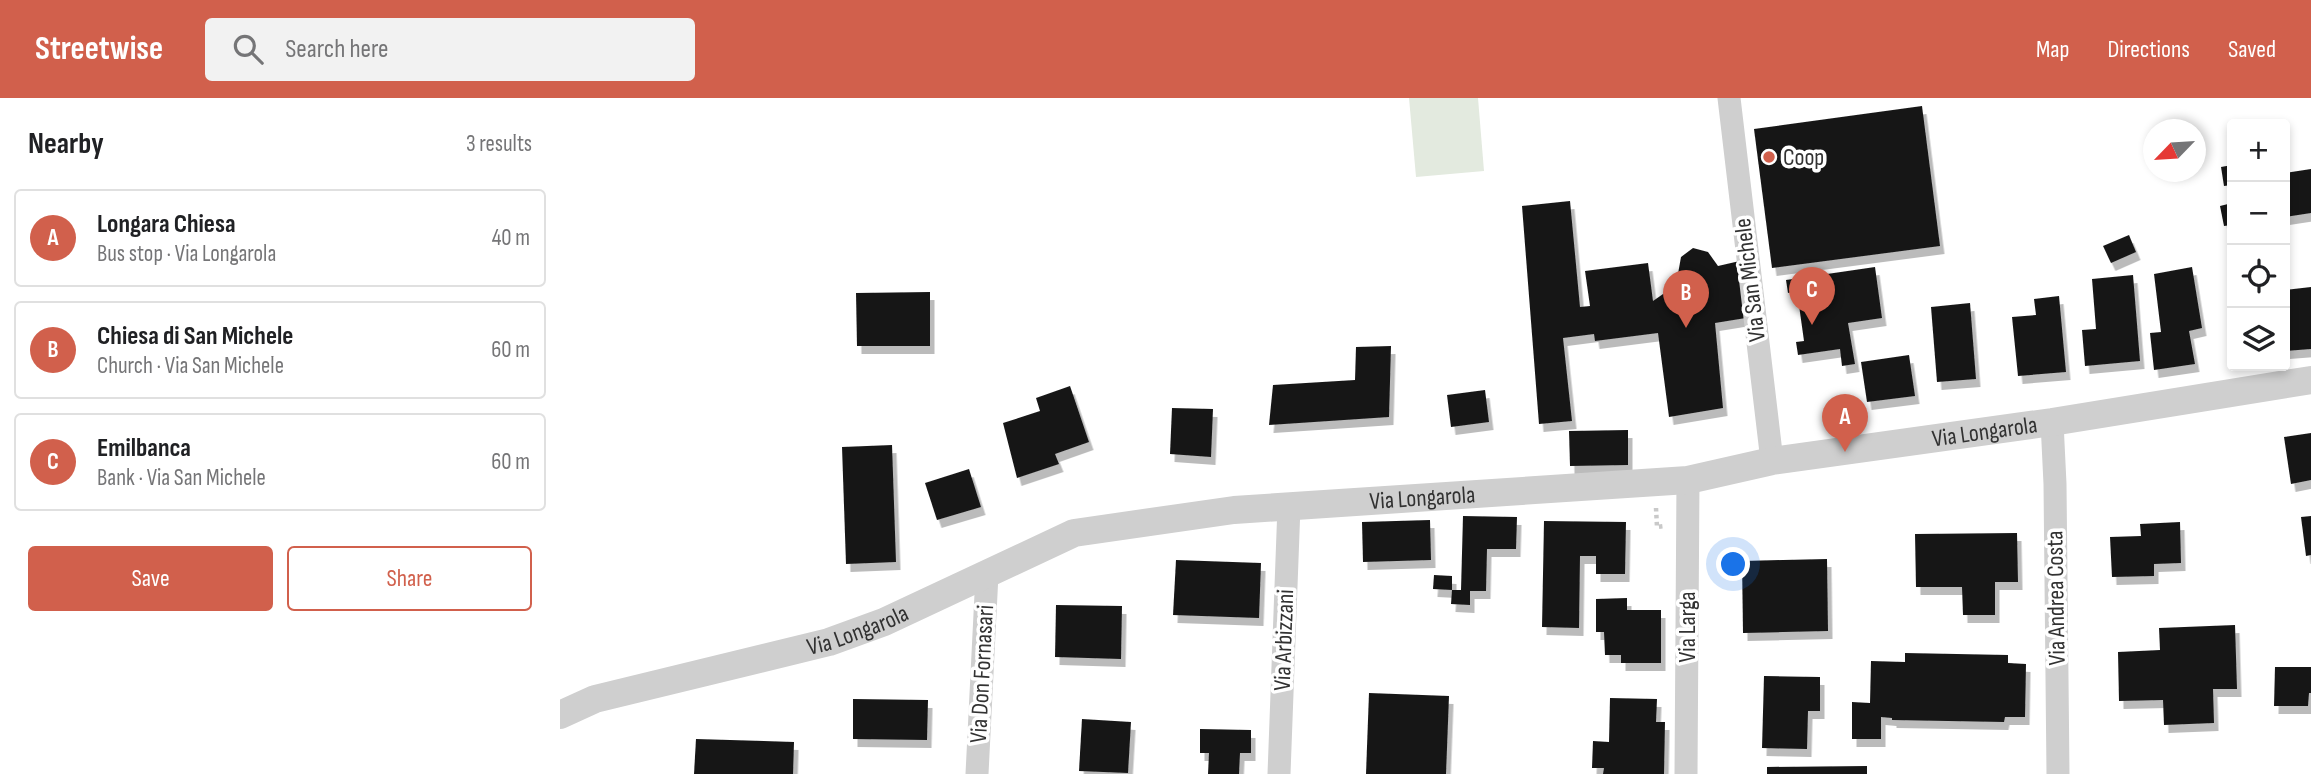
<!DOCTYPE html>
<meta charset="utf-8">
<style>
body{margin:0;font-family:"Sofia Sans Condensed",sans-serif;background:#f2f2f2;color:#202124}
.controls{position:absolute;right:21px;top:21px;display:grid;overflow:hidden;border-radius:7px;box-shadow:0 4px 10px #0003}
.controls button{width:63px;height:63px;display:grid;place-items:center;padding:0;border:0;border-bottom:2px solid #e0e0e0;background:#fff;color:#202124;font:35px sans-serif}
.compass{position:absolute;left:1583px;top:21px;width:63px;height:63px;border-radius:50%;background:#fff;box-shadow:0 4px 10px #0003;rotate:245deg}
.you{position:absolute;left:1174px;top:467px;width:24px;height:24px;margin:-18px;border:5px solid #fff;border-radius:50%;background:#1a73e8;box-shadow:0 0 0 10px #1a73e833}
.badge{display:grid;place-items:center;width:46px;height:46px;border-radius:50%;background:#d1604c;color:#fff;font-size:23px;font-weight:700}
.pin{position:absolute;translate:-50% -58px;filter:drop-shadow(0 2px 4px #0008)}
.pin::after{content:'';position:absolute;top:37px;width:24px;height:21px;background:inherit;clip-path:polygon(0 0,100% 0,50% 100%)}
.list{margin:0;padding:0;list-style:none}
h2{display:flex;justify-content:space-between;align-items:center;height:91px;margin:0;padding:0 28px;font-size:30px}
h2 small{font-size:23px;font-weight:400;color:#757577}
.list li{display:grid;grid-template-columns:46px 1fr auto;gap:21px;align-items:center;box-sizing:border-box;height:98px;margin:0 14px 14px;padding:0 14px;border:2px solid #e0e0e0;border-radius:7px}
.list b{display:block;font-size:26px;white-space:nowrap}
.list p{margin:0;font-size:23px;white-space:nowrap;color:#757577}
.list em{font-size:23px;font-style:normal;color:#757577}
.actions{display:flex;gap:14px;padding:21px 28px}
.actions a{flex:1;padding:16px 0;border:2px solid #d1604c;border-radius:7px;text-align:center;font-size:24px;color:#d1604c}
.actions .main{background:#d1604c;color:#fff}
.icon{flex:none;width:38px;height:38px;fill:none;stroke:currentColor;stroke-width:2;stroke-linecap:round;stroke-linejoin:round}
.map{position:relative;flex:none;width:1751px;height:676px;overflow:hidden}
header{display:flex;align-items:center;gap:42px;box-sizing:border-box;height:98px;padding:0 35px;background:#d1604c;color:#fff}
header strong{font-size:33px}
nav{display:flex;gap:38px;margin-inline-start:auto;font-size:24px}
.search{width:490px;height:63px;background:#f2f2f2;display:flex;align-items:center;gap:18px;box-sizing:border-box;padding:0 24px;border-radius:7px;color:#757577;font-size:26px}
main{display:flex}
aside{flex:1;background:#fff}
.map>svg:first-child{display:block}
.green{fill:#e3eadf}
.building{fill:#191919;filter:url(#shadow)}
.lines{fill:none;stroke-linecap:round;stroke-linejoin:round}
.path{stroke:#c9c9c9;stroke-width:4.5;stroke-dasharray:3.5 3.5;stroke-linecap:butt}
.minor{stroke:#cfcfcf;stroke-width:23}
.tertiary{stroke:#cfcfcf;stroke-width:28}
.poi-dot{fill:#d1604c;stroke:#fff;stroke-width:2.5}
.labels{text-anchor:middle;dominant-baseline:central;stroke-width:7;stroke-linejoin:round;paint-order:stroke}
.poi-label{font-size:24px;fill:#323232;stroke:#fff;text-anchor:start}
.street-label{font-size:24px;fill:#323232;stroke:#fff}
</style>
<header>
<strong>Streetwise</strong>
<div class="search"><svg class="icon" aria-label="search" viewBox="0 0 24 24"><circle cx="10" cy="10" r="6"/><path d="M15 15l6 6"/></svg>Search here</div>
<nav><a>Map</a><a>Directions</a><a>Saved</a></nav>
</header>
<main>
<aside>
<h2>Nearby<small>3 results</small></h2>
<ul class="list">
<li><span class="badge">A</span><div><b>Longara Chiesa</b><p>Bus stop · Via Longarola</p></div><em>40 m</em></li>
<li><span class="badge">B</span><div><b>Chiesa di San Michele</b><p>Church · Via San Michele</p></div><em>60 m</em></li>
<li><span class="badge">C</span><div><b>Emilbanca</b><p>Bank · Via San Michele</p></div><em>60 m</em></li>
</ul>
<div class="actions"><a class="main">Save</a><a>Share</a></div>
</aside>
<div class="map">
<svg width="1751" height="676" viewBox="0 0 1751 676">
<defs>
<filter id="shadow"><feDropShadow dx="4.5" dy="8" stdDeviation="0" flood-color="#0004"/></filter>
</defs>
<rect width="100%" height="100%" fill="#fff"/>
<path class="green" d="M 849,0 L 918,0 L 924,73 L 856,79 Z"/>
<g class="building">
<path d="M 1362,8 L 1380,148 L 1212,170 L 1194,31 Z"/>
<path d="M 1672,67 L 1672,87 L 1664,88 L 1661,69 Z"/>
<path d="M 1751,71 L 1751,115 L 1725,119 L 1725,75 Z"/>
<path d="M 1010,103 L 1020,209 L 1030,208 L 1025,173 L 1088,165 L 1093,203 L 1116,187 L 1121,159 L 1133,150 L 1148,154 L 1158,168 L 1184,162 L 1192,219 L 1155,225 L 1163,310 L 1109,319 L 1098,235 L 1035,243 L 1034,236 L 1003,240 L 1012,323 L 979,326 L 962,108 Z"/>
<path d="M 1672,105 L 1672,127 L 1664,128 L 1660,108 Z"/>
<path d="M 1569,137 L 1576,154 L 1551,165 L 1543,148 Z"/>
<path d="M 1315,169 L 1322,220 L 1288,225 L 1295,266 L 1282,268 L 1280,251 L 1238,257 L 1236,244 L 1244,243 L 1237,193 L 1228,195 L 1226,182 Z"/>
<path d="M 1632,169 L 1642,230 L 1629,233 L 1635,266 L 1594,272 L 1590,235 L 1601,234 L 1594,176 Z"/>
<path d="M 1573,177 L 1580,263 L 1525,268 L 1522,232 L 1536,231 L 1532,181 Z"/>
<path d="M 1751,189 L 1751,251 L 1725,253 L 1725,192 Z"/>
<path d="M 370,194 L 370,248 L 297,248 L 296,195 Z"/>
<path d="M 1499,198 L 1506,274 L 1458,278 L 1452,219 L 1476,217 L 1474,201 Z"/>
<path d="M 1410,205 L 1416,281 L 1377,284 L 1371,209 Z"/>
<path d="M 831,248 L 829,319 L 709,327 L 713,287 L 795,282 L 796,249 Z"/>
<path d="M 1349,257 L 1355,298 L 1307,304 L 1301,264 Z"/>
<path d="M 510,288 L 529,344 L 495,356 L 499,366 L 457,380 L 443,325 L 480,313 L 476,300 Z"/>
<path d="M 925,292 L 929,324 L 891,329 L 887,297 Z"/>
<path d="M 612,310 L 653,311 L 651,359 L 610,356 Z"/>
<path d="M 1068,332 L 1068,367 L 1010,368 L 1009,333 Z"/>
<path d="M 1751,335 L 1751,382 L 1731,386 L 1724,339 Z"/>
<path d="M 332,347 L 336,464 L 286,466 L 282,349 Z"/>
<path d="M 409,371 L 421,409 L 377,422 L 365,385 Z"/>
<path d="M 903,418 L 957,419 L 956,451 L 927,451 L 926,493 L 910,493 L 910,507 L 891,506 L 892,492 L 901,492 Z"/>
<path d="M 1751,418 L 1751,457 L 1746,458 L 1741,419 Z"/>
<path d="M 870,422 L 871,462 L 803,464 L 802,424 Z"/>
<path d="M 984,423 L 1066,424 L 1065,476 L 1036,476 L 1036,458 L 1020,458 L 1019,530 L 982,529 Z"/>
<path d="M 1620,424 L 1621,465 L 1594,466 L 1594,478 L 1552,479 L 1550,439 L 1581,438 L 1580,426 Z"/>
<path d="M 1457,435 L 1458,484 L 1435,484 L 1435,517 L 1403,517 L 1402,489 L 1356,489 L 1355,436 Z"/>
<path d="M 1267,461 L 1268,533 L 1183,535 L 1182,463 Z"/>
<path d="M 616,462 L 701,465 L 699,520 L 613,517 Z"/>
<path d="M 874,477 L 892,478 L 892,492 L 873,491 Z"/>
<path d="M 1067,500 L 1067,512 L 1101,512 L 1101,565 L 1061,565 L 1061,557 L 1045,557 L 1044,534 L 1036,534 L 1036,501 Z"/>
<path d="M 496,507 L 562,508 L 561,561 L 495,559 Z"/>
<path d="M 1675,527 L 1677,591 L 1653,591 L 1654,625 L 1604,627 L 1603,602 L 1559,603 L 1558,554 L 1600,552 L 1599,530 Z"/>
<path d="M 1345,555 L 1448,557 L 1448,565 L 1466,566 L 1465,619 L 1445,619 L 1444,624 L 1332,622 L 1332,620 L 1321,619 L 1321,641 L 1292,641 L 1292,604 L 1310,605 L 1311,563 L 1345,564 Z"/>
<path d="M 1715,569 L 1751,569 L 1751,595 L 1749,595 L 1748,608 L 1714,608 Z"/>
<path d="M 1204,578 L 1260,579 L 1260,613 L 1248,613 L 1247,651 L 1202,650 Z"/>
<path d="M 809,595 L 889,598 L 886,676 L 806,676 Z"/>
<path d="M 1050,600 L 1097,601 L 1096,624 L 1105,624 L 1104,676 L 1043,676 L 1044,670 L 1032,670 L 1033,643 L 1049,644 Z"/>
<path d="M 293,601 L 368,602 L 367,642 L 293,641 Z"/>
<path d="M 522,621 L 571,624 L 568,675 L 519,673 Z"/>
<path d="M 640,631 L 691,632 L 691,655 L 680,655 L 679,676 L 648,676 L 649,655 L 640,655 Z"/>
<path d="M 136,641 L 234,644 L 233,676 L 134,676 Z"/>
<path d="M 1307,668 L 1307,676 L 1207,676 L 1207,669 Z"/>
</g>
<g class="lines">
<path class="path" d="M 1096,410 L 1097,429 L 1105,428"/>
<g class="minor">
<path d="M 1169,0 L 1212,363"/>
<path d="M 1492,324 L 1495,386 L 1498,676"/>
<path d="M 417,676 L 427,476"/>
<path d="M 719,676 L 729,408"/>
<path d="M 1126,676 L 1128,382"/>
</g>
<path class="tertiary" id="s1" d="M 0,617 L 35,601 L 269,544 L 324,524 L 514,435 L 674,412 L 1128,382 L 1212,363 L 1492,324 L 1751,282"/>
</g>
<circle class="poi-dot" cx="1209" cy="59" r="7"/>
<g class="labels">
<g class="poi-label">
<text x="1223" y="59">Coop</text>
</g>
<g class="street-label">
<text transform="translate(1190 182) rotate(-97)">Via San Michele</text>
<text stroke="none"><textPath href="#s1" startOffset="1465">Via Longarola</textPath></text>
<text stroke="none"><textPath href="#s1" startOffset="898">Via Longarola</textPath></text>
<text transform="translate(1496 500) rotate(-91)">Via Andrea Costa</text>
<text transform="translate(1127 529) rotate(-90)">Via Larga</text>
<text stroke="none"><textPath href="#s1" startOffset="310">Via Longarola</textPath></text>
<text transform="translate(724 542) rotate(-88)">Via Arbizzani</text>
<text transform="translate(422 576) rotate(-87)">Via Don Fornasari</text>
</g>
</g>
</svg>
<div class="controls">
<button>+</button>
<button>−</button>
<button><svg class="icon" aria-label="locate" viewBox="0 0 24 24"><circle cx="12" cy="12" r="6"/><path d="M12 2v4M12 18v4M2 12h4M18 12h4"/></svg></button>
<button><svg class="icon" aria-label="layers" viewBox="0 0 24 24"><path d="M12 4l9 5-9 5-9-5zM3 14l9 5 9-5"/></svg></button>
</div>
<svg class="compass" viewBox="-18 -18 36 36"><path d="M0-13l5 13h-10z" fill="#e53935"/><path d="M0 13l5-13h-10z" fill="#757577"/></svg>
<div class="you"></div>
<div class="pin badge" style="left:1285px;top:354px">A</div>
<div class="pin badge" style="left:1126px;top:230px">B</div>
<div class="pin badge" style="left:1252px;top:227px">C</div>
</div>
</main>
